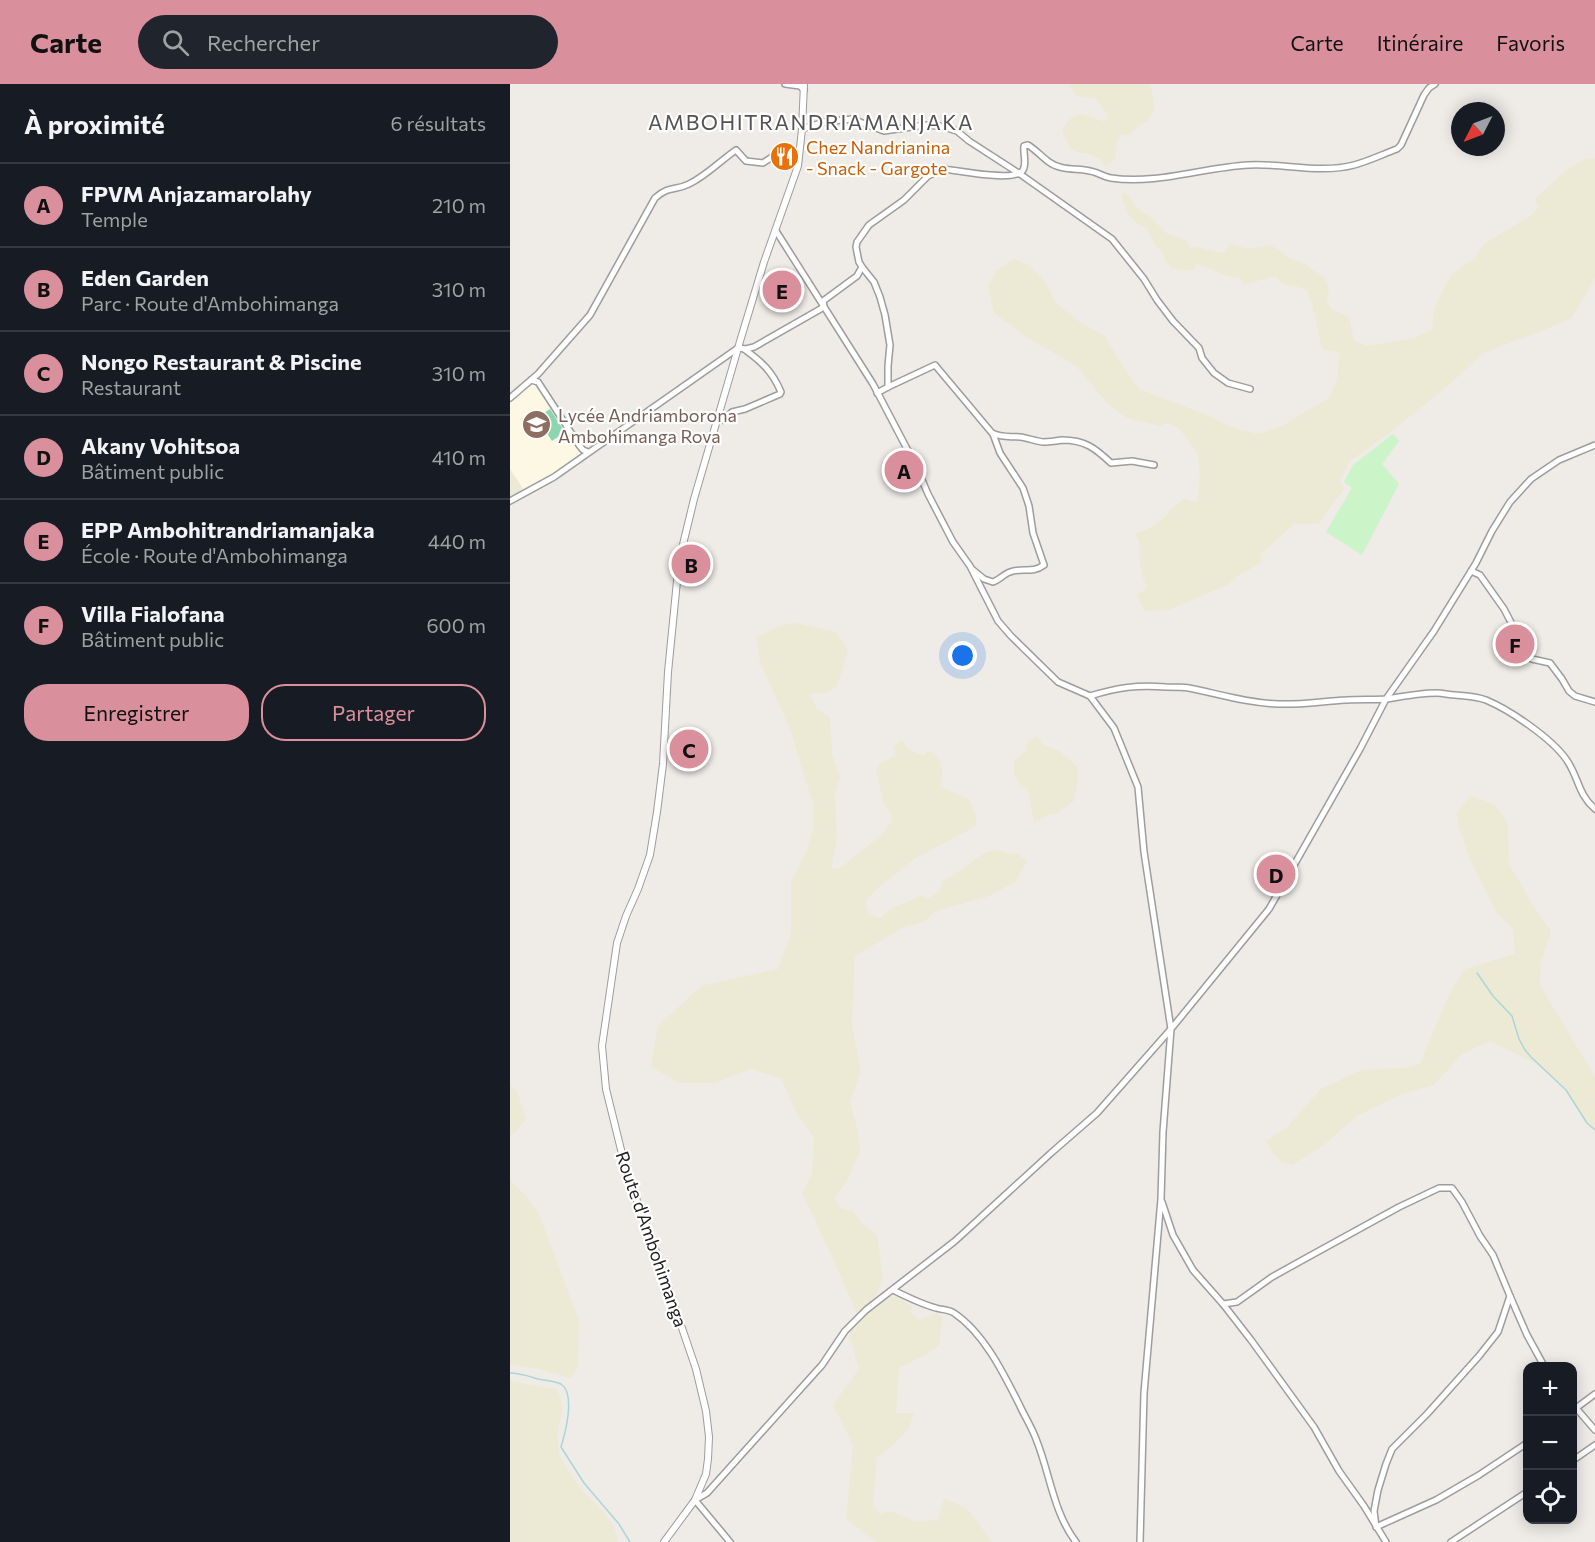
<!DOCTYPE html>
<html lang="fr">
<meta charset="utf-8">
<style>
body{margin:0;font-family:Commissioner,sans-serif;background:#20242c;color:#f1f3f6}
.controls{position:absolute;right:18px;bottom:18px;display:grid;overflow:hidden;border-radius:12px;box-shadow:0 3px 15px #0003}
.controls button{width:54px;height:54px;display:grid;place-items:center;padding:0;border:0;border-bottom:2px solid #363941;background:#171b24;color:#f1f3f6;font:30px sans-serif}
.compass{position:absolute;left:941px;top:18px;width:54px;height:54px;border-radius:50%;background:#171b24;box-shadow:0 3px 15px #0003;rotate:228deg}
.you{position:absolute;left:453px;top:572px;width:21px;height:21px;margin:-15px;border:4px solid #fff;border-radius:50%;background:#1a73e8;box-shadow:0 0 0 9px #1a73e833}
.badge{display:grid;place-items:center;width:39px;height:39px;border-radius:50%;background:#d98f9c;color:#111;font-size:20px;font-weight:700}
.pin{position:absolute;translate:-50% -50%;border:3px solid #fff;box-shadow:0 2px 6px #0006}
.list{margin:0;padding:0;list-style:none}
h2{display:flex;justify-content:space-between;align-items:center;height:78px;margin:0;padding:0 24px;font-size:26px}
h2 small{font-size:20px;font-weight:400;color:#9ea1a6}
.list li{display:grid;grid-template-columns:39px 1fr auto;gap:18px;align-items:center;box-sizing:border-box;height:84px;padding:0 24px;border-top:2px solid #363941}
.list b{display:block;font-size:22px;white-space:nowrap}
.list p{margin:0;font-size:20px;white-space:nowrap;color:#9ea1a6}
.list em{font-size:20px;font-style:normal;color:#9ea1a6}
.actions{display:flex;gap:12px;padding:18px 24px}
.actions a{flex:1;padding:14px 0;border:2px solid #d98f9c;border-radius:24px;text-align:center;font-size:21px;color:#d98f9c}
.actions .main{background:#d98f9c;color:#111}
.icon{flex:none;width:33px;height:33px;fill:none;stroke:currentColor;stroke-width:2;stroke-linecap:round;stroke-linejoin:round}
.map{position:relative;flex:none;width:1085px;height:1458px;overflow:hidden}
header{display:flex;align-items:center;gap:36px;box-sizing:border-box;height:84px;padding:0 30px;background:#d98f9c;color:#111}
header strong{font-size:28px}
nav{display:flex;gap:33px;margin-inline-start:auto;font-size:21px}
.search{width:420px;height:54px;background:#20242c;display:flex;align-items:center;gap:15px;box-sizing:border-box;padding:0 21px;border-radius:33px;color:#9ea1a6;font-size:22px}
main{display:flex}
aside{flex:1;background:#171b24}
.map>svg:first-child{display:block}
.education{fill:#fcf8e3}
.farmland{fill:#ecead4}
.park{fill:#ccf4c9}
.pitch{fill:#8dd6af}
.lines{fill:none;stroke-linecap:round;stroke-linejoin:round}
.stream{stroke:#acd5d8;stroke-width:1.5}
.minor-casing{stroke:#9d9d9d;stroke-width:8}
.tertiary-casing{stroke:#9d9d9d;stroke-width:8}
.minor{stroke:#fff;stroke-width:5}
.tertiary{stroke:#fff;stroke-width:6}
.labels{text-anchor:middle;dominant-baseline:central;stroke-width:4.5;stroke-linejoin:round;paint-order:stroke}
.food-label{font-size:18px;fill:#c56008;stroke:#fff;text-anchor:start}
.education-label{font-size:18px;fill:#785e54;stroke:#fff;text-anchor:start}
.street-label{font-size:18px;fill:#202020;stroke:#fff}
.quarter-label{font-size:21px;letter-spacing:1.5px;fill:#535353;stroke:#fff}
</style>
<header>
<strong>Carte</strong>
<div class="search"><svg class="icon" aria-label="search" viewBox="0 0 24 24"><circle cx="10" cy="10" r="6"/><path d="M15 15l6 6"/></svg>Rechercher</div>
<nav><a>Carte</a><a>Itinéraire</a><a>Favoris</a></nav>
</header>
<main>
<aside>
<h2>À proximité<small>6 résultats</small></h2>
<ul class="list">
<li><span class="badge">A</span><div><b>FPVM Anjazamarolahy</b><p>Temple</p></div><em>210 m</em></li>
<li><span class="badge">B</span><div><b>Eden Garden</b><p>Parc · Route d'Ambohimanga</p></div><em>310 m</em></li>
<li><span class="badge">C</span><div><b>Nongo Restaurant &amp; Piscine</b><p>Restaurant</p></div><em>310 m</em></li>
<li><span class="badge">D</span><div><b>Akany Vohitsoa</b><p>Bâtiment public</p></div><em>410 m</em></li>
<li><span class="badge">E</span><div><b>EPP Ambohitrandriamanjaka</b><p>École · Route d'Ambohimanga</p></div><em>440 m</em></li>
<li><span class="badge">F</span><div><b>Villa Fialofana</b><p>Bâtiment public</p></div><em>600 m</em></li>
</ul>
<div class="actions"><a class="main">Enregistrer</a><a>Partager</a></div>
</aside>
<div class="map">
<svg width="1085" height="1458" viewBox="0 0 1085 1458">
<rect width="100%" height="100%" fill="#efebe7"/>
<path class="education" d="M 23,299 L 25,299 L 35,310 L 74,369 L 36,396 L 0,415 L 0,317 Z"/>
<g class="farmland">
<path d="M 559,0 L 640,0 L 645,24 L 638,37 L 628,42 L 620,51 L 613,51 L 608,55 L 605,75 L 595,82 L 591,75 L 577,69 L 568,69 L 560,63 L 552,46 L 561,34 L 572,30 L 595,38 L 598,32 L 586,15 L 567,12 Z"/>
<path d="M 1085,74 L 1085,194 L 1062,234 L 1034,246 L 973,269 L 940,300 L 878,350 L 840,377 L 830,397 L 834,405 L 808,440 L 784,440 L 751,470 L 751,479 L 729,491 L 717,501 L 659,526 L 635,527 L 627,512 L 637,503 L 633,494 L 629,473 L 629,458 L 626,449 L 639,445 L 652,436 L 662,424 L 674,415 L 687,418 L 690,390 L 688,370 L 669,344 L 657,339 L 650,342 L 617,334 L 598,320 L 566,282 L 518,254 L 484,229 L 478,203 L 486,187 L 504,175 L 518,181 L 534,196 L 547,220 L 571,239 L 595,252 L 610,278 L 629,305 L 697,331 L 723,344 L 748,350 L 770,343 L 819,314 L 827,296 L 829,268 L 812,265 L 802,219 L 797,206 L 785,202 L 773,200 L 766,192 L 733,201 L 730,194 L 715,191 L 699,184 L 686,180 L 685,185 L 676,187 L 661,184 L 654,174 L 652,167 L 645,161 L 637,144 L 631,142 L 618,131 L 611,111 L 615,109 L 622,116 L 628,125 L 639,132 L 656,149 L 677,157 L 679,164 L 686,163 L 713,169 L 720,160 L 739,165 L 761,161 L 781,175 L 793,179 L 815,194 L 819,206 L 817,216 L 821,225 L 839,233 L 844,256 L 857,262 L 905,254 L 922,245 L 924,225 L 941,191 L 965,174 L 973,161 L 1023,130 L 1028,123 L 1025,115 L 1055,87 L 1076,75 Z"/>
<path d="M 0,385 L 14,406 L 0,415 Z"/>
<path d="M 286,539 L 326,548 L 338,566 L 327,602 L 317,608 L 300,610 L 307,625 L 320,633 L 322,670 L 330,693 L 325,710 L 327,756 L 321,785 L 330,784 L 369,753 L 381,739 L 380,727 L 374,720 L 366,687 L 370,679 L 386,672 L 383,663 L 392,656 L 398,665 L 414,672 L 418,667 L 422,669 L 430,677 L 433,690 L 430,702 L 460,716 L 466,732 L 466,741 L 455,748 L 406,774 L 369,803 L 355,817 L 359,831 L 370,834 L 382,824 L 411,812 L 419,814 L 430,806 L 433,796 L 442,792 L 474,769 L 487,766 L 499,770 L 510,769 L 511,774 L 514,774 L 517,778 L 505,798 L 479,812 L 426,827 L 413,838 L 394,843 L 345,872 L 342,941 L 351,988 L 340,1018 L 348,1047 L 350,1068 L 336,1099 L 325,1113 L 330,1124 L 343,1127 L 352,1139 L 367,1151 L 373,1193 L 365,1215 L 354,1226 L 347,1229 L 304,1133 L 292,1110 L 302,1090 L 304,1053 L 286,1028 L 271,994 L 241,985 L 205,999 L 169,999 L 141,983 L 148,942 L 191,902 L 268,885 L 281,850 L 281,797 L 296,769 L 303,746 L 303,720 L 280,645 L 250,578 L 246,554 L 269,542 Z"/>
<path d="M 527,652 L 533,661 L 549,667 L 567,682 L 568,698 L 563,718 L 545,730 L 541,730 L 524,738 L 518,706 L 511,702 L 504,691 L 504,677 L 516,667 L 518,658 Z"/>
<path d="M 961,712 L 984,720 L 998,738 L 999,780 L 1023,821 L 1041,847 L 1031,879 L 1030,901 L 1085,993 L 1085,1047 L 1076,1039 L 1055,1003 L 1023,978 L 980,957 L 952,970 L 924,1001 L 894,1009 L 847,1032 L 815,1060 L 782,1081 L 770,1077 L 762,1068 L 756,1057 L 777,1043 L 811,1005 L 851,986 L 894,984 L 910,980 L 933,924 L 946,898 L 955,885 L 1005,870 L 1003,845 L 987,829 L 960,775 L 949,743 L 947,728 Z"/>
<path d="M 0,1002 L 7,1007 L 16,1035 L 4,1050 L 0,1051 Z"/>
<path d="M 0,1096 L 15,1111 L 29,1130 L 69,1237 L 68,1283 L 61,1294 L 29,1285 L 0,1281 Z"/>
<path d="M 382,1213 L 390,1213 L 402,1223 L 400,1228 L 409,1236 L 427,1229 L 432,1233 L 431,1245 L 429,1261 L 415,1271 L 389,1284 L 386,1329 L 404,1329 L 399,1344 L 382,1362 L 367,1373 L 363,1423 L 371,1430 L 381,1427 L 406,1438 L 428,1436 L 434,1415 L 448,1420 L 459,1427 L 482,1458 L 367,1458 L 336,1435 L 343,1361 L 323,1321 L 349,1285 L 339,1250 L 343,1243 L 357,1230 Z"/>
<path d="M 0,1297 L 46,1305 L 51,1314 L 52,1327 L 47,1353 L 50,1373 L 69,1403 L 96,1431 L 104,1443 L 108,1458 L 0,1458 Z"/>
</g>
<path class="park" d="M 883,350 L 889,357 L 872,380 L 889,400 L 852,471 L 816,448 L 842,404 L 834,398 L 843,381 Z"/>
<path class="pitch" d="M 40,325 L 55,348 L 42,357 L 27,334 Z"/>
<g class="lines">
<g class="stream">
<path d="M 967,889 L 983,912 L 1002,932 L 1009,955 L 1015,966 L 1021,973 L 1056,1006 L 1077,1039 L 1085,1046"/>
<path d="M 0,1289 C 10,1289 18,1292 28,1295 C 34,1296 45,1297 51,1300 C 66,1310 55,1350 51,1363 L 74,1399 L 109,1440 L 120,1458"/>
</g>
<defs>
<g id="minor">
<path d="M 275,0 L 290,2 L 294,6"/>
<path d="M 292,45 L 314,38 L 342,35 L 374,47 L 415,41 L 430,42 L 447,47 L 459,57 L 510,90 L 602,155 L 634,195 L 647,216 L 663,237 L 689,264 L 692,274 L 704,289 L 718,299 L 740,305"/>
<path d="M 266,147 L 363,300 L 406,382 L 418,410 L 443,458 L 460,482 L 488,537 L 501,552 L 548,598 L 580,612 L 604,644 L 628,703 L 634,768 L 661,945 L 653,1048 L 651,1115 L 634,1309 L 630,1458"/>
<path d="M 21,296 L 28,298 L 69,361 L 73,366 L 78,368"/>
<path d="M 378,303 L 425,281 L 482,349 C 492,354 499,352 510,353 C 518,354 525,357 533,358 C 539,358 546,357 552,356 C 575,356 585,364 601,379 L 622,377 L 644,381"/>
<path d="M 367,309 L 378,303 L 378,282 L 380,261 L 375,231 L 370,213 L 364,198 L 352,183 L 349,178 L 346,163 L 347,158 L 359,141 L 394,116 L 418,92 L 433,85 C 447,86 506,99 513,86 C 517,79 513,70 514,62 L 518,61 C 526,66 532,73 539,78 C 551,87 567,84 580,87 C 587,88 594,93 601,94 C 647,101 694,83 739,81 C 773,79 810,90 844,81 C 859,77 873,70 887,65 L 891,61 L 914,11 L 919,4 L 925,0"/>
<path d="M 0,314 L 28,290 L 80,231 L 145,114 C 160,101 165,107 179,100 C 196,92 210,77 226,66 L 236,77 L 253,79 L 274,65 L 289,68"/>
<path d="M 213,336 L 222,328 L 235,325 L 270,310 L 271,308 C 262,287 252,278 234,265"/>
<path d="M 0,417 L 44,393 L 228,264 L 236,265 L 244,263 L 314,223 L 313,217 L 347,192 L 352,183"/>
<path d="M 463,486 L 474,495 L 483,498 C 489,496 494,490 500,488 C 512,483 522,490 534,481 L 523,449 L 519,422 L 513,404 L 490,369 L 483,350"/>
<path d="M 961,487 L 970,491 L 994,525 L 1007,550 L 1010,562 L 1015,571 L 1022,575 L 1040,579 L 1052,595 L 1059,607 L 1065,612 L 1085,618"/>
<path d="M 580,612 C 609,603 626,601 656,603 C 664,603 672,603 679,604 C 709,610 738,619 768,620 C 791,621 814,617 836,616 C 850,615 864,616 877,615 C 894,612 910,609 927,609 C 933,609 939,611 945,611 C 956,612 965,612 976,616 C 1000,626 1041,654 1056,675 C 1069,693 1067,709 1085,725"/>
<path d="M 652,1118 L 663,1151 L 683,1186 L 713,1220 L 741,1256 L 804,1343 L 829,1387 L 854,1422 L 876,1458"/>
<path d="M 383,1206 C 397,1213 411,1220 426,1224 C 432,1226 438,1225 444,1229 C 474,1249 494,1290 510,1322 C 515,1333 522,1344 526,1355 C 540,1389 543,1428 566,1458"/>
<path d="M 1000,1212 L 1017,1251 L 1034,1282"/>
<path d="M 713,1220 L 727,1218 L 762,1193 L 798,1173 L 889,1123 L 929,1104 L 942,1104 L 952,1118 L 970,1152 L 983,1171 L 1000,1212 L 988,1248 L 969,1272 L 917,1330 L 882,1365 L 876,1380 L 868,1406 L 864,1427 L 866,1443 L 926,1416 L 969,1391 L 1017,1359"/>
<path d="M 1066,1324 L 1085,1346"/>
<path d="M 1062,1327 L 1085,1310"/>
<path d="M 1062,1377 L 1085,1361"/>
<path d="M 220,1458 L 185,1416 L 197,1409 L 312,1281 L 335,1247 L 356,1226 L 445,1157 L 541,1069 L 587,1029 L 661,945 L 759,825 L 850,665 L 876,615 L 924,547 L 966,479 L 982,447 L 1000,418 L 1021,395 L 1049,376 L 1085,361"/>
<path d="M 941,1458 L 1017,1408"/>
</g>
<path id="tertiary" d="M 154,1458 L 185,1416 L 196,1390 L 198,1375 L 199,1353 L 196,1327 L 186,1285 L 145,1165 L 117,1090 L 96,1005 L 92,962 L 107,859 L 116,832 L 128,805 L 140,771 L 147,728 L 153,680 L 158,588 L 169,477 L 184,415 L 231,254 L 254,178 L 288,82 L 292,45 L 294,0"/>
</defs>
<use href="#minor" class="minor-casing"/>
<use href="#tertiary" class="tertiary-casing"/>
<use href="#minor" class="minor"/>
<use href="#tertiary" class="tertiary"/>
</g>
<defs>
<symbol id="restaurant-disc" viewBox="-11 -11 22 22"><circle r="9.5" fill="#e8710a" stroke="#fff"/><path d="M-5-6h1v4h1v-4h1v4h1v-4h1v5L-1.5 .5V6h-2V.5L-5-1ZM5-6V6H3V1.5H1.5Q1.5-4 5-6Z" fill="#fff"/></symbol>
<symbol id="school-disc" viewBox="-11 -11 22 22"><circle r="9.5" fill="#8d6e63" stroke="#fff"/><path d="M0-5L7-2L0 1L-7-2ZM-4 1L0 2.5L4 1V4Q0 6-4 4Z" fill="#fff"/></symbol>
</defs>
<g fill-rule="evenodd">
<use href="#restaurant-disc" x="258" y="56" width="33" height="33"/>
<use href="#school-disc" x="10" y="324" width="33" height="33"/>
</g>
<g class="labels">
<g class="food-label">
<text x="296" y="63">Chez Nandrianina<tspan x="296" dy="21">- Snack - Gargote</tspan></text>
</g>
<g class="education-label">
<text x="48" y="331">Lycée Andriamborona<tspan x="48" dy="21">Ambohimanga Rova</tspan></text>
</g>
<g class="street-label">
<text transform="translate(142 1155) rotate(71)">Route d'Ambohimanga</text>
</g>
<g class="quarter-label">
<text x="301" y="37">AMBOHITRANDRIAMANJAKA</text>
</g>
</g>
</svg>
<div class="controls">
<button>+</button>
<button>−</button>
<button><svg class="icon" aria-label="locate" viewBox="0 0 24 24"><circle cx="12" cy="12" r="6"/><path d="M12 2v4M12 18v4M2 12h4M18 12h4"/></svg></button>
</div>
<svg class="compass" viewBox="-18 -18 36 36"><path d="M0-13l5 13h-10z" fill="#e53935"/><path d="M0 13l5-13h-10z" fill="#9ea1a6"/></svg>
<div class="you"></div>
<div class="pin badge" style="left:394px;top:386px">A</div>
<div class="pin badge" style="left:181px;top:480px">B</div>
<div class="pin badge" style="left:179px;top:665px">C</div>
<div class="pin badge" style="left:766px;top:790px">D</div>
<div class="pin badge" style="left:272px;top:206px">E</div>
<div class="pin badge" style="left:1005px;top:560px">F</div>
</div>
</main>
